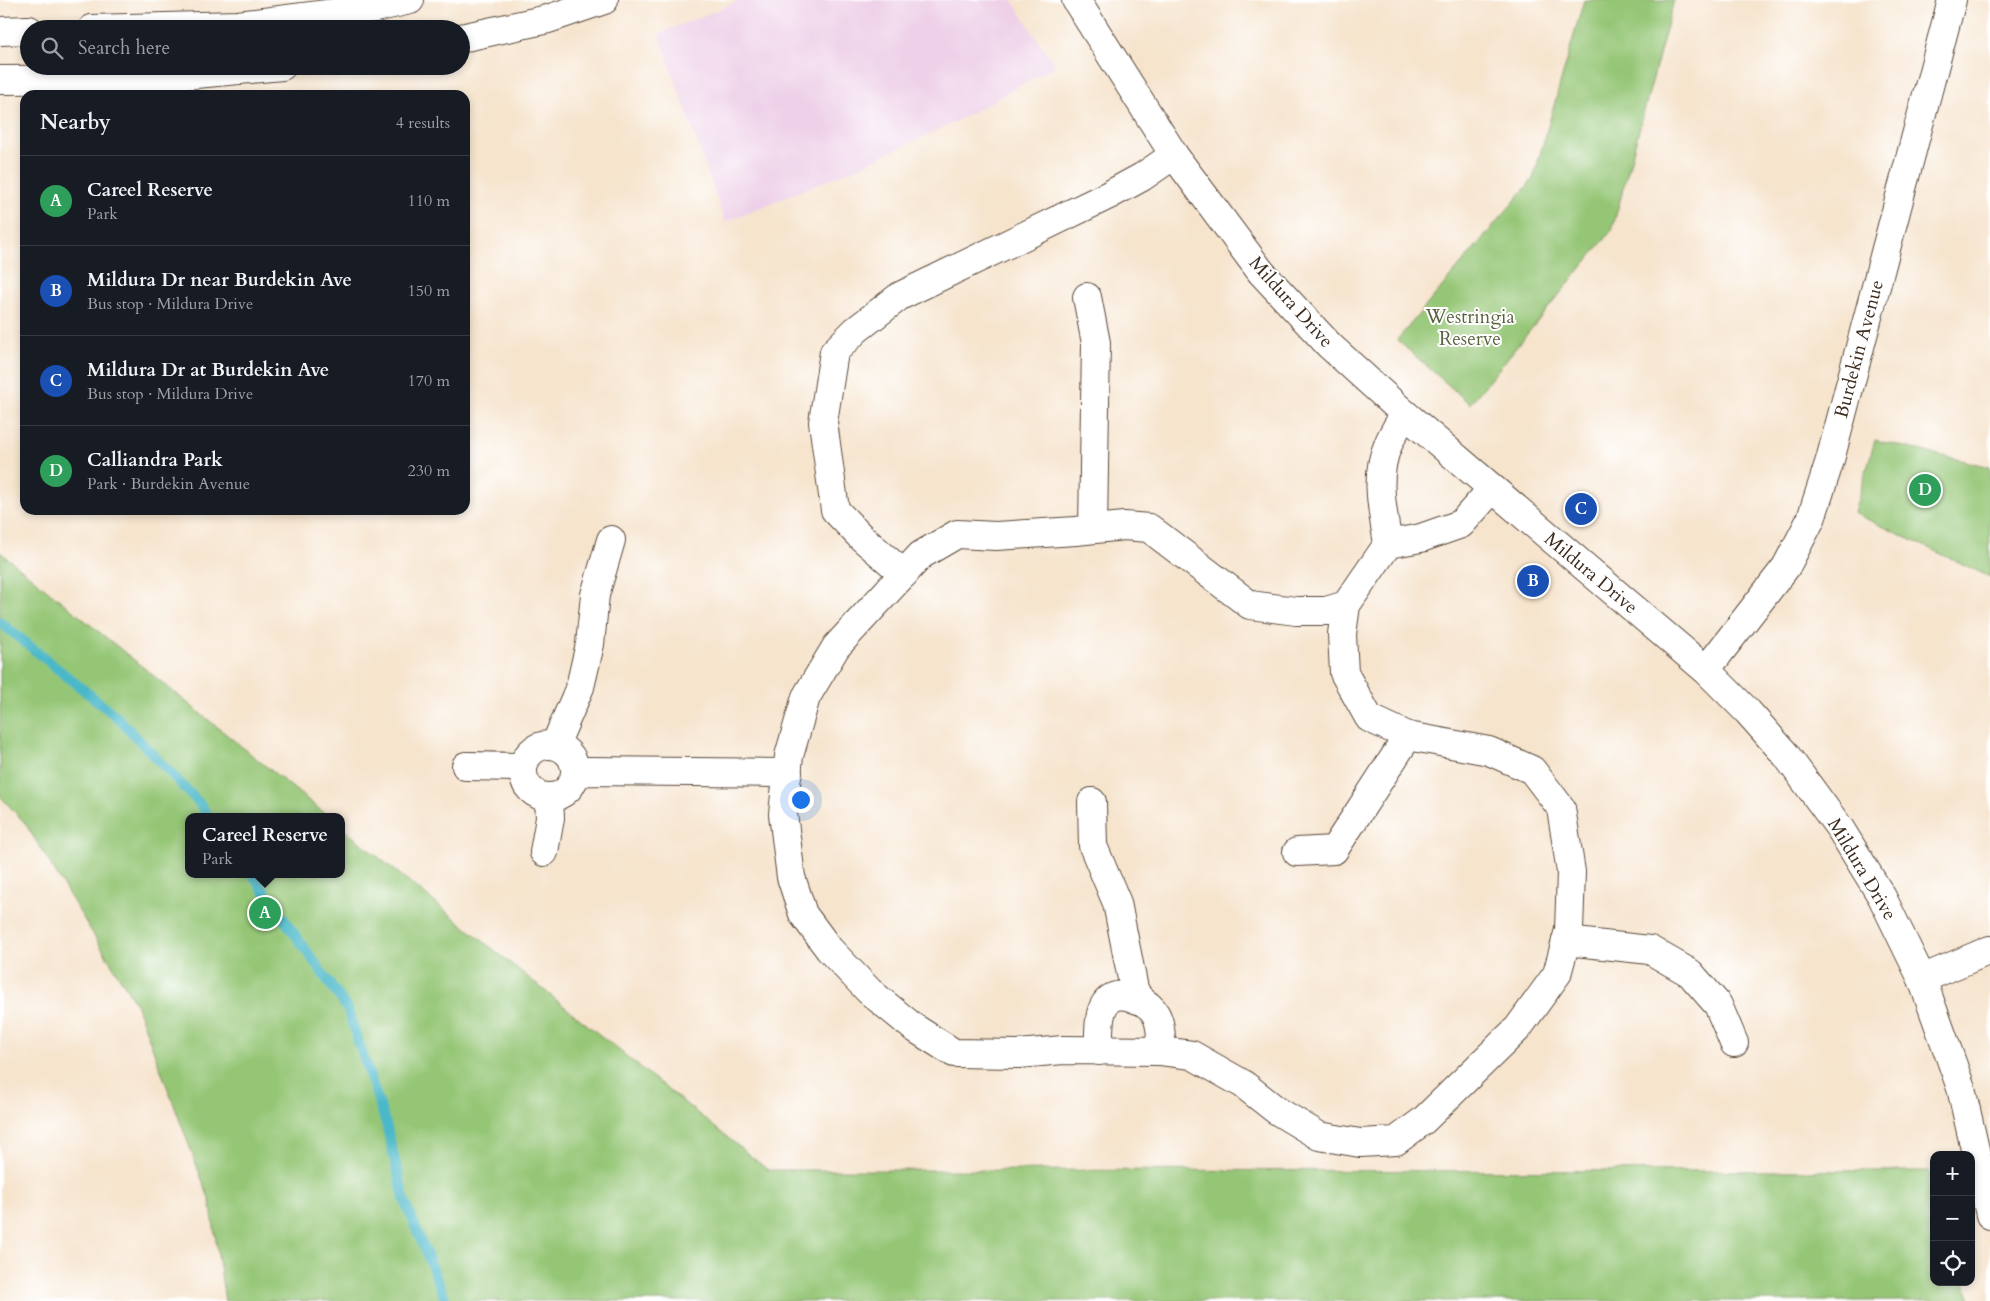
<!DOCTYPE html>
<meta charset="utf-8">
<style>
body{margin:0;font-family:Cardo,serif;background:#20242c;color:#f1f3f6}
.controls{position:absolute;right:15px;bottom:15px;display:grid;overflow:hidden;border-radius:10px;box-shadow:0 2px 8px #0003}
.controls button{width:45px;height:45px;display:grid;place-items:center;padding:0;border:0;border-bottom:1px solid #363941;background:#171b24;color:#f1f3f6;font:25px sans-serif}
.you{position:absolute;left:800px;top:799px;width:18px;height:18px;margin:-12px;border:4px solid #fff;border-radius:50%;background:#1a73e8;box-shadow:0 0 0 8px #1a73e833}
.badge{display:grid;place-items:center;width:32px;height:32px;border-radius:50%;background:#d1495b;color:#fff;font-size:16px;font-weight:700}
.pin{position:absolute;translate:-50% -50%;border:2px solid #fff;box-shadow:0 1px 5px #0006}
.popup{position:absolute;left:185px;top:813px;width:160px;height:65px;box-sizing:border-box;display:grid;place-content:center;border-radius:10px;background:#171b24;filter:drop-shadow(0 1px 4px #0005);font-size:16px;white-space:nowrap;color:#9ea1a6}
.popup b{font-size:19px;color:#f1f3f6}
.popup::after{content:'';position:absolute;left:50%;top:100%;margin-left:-10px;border:10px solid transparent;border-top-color:#171b24}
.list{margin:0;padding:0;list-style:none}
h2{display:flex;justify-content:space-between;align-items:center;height:65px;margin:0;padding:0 20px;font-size:21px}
h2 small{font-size:16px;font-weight:400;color:#9ea1a6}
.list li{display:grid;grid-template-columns:32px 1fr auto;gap:15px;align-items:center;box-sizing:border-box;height:90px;padding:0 20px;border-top:1px solid #363941}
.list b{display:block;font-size:19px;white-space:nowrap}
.list p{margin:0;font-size:16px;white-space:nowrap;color:#9ea1a6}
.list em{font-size:16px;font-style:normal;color:#9ea1a6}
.icon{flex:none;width:28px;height:28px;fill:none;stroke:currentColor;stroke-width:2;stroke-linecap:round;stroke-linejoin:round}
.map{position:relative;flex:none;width:1990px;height:1301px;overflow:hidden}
.search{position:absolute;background:#171b24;box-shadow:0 2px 8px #0003;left:20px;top:20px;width:450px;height:55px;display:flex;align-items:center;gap:12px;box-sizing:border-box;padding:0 18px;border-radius:28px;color:#9ea1a6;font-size:19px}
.panel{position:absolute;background:#171b24;box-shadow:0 2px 8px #0003;left:20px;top:90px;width:450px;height:425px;border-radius:15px}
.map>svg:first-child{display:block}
.built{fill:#eed0e8}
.green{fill:#95c676;stroke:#68784a}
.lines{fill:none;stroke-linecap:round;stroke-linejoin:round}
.stream{stroke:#4cb8c9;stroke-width:10}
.minor-casing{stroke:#574638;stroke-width:30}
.tertiary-casing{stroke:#574638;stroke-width:30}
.secondary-casing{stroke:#574638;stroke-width:30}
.minor{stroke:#fff;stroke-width:28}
.tertiary{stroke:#fff;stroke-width:28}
.secondary{stroke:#fff;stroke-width:28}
.labels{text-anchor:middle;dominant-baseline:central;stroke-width:4;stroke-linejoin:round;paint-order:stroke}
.street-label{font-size:19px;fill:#3b2a1e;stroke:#fff}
.park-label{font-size:19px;fill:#5a613d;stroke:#fff}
</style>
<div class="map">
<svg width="1990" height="1301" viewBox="0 0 1990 1301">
<rect width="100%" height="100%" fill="#fff"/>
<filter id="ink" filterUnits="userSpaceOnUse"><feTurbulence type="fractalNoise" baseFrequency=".02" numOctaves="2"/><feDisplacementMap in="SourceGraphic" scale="10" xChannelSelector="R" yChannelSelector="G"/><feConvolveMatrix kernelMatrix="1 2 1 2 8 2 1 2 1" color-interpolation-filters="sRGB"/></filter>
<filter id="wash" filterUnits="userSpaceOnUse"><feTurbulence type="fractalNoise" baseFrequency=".0096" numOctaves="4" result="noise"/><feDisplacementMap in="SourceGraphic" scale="20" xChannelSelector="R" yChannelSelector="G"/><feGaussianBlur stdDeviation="1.12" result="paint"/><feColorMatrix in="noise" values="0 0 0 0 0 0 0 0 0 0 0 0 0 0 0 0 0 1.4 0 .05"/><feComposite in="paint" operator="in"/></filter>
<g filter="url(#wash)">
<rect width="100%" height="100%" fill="#f6e4cd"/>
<path class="built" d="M 741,0 L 1012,0 L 1055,66 L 959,120 L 852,170 L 725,222 L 659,34 Z"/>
<g class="green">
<path d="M 1584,0 L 1674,0 L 1612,230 L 1470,404 L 1397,340 L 1533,179 Z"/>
<path d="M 1875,440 L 1990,467 L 1990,577 L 1854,513 Z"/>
<path d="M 0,552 L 329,817 L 189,817 L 189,874 L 341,874 L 341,827 L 768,1170 L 1929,1171 L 1934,1190 L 1934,1282 L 1964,1282 L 1972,1301 L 225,1301 L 210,1201 L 136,1004 L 25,823 L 0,796 Z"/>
</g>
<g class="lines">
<g class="stream">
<path d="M 0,622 L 117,717 L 199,803 L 209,817"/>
<path d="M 252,874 L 347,1008 L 386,1124 L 405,1202 L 446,1301"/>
</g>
</g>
</g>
<g filter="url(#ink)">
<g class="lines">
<defs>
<g id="minor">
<path d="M 1087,297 L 1096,343 L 1093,529"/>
<path d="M 1388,544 L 1421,538 L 1461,524 L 1492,489"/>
<path d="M 904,574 L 861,537 L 835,510 L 823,422 L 834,352 L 856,330 L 900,296 L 1109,195 L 1142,177 L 1174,155"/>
<path d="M 1346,605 L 1326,611 L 1296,611 L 1250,605 L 1149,528 L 1124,526 L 1076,531 L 996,536 L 957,534 L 921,555 L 836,647 L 806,697 L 789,756 L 783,814 L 791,877 L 803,914 L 829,949 L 869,991 L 913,1027 L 954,1053 L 1019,1054 L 1063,1050 L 1161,1051 L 1192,1055 L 1243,1084 L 1276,1110 L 1319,1136 L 1360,1143 L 1396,1141 L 1424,1120 L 1518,1028 L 1557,974 L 1569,930 L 1571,872 L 1561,808 L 1532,770 L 1489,751 L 1408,736 L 1369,718 L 1344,673 L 1342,634 L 1346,605 L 1388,544 C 1383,512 1374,477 1388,445 C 1392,434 1399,424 1405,414"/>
<path d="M 1706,670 L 1786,567 L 1811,519 L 1830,460 L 1952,0"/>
<circle cx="549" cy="771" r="26"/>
<path d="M 555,745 L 580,687 L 590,644 L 595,595 L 611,540"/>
<path d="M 466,766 L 523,767"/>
<path d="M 575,775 L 588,771 L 788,773"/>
<path d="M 1092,802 L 1093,846 L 1117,903 L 1134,989 C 1141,1003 1141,999 1150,1007 C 1162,1018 1161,1036 1161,1051"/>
<path d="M 544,852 L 550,818 L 549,798"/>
<path d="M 1297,852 L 1334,850 L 1408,736"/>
<path d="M 1566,941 L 1650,950 L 1690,973 L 1718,1005 L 1734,1043"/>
<path d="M 1922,979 L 1990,950"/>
<path d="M 1099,1051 C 1099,1032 1095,991 1126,996 C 1130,996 1136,1000 1141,1001"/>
</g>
<path id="tertiary" d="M 1076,0 L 1174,155 L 1261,272 L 1330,346 L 1405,414 L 1706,670 L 1748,712 L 1786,755 L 1841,830 L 1882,897 L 1922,979 L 1950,1057 L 1961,1088 L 1990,1215"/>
<g id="secondary">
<path d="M 92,29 L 238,25 L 375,8 L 410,0"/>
<path d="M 0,31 L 29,30"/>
<path d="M 461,38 L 548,19 L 604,0"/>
<path d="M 0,80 L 141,79 L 282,66"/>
</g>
</defs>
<use href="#minor" class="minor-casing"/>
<use href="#tertiary" class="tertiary-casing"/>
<use href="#secondary" class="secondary-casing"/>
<use href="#minor" class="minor"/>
<use href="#tertiary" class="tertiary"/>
<use href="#secondary" class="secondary"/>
</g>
</g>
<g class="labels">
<g class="street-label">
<text transform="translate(1291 302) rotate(48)">Mildura Drive</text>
<text transform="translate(1859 349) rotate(-75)">Burdekin Avenue</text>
<text transform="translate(1591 573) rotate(40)">Mildura Drive</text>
<text transform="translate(1862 869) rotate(59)">Mildura Drive</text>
</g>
<g class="park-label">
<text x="1470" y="317">Westringia<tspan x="1470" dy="22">Reserve</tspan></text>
</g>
</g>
</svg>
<div class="controls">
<button>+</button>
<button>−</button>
<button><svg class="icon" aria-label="locate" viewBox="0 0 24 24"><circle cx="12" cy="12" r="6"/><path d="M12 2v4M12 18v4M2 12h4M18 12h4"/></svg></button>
</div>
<div class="you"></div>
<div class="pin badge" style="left:265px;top:913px;background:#2e9e5b">A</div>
<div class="popup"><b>Careel Reserve</b>Park</div>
<div class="pin badge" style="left:1533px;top:581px;background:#1a4fb4">B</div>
<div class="pin badge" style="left:1581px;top:509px;background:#1a4fb4">C</div>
<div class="pin badge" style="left:1925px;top:490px;background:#2e9e5b">D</div>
<div class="search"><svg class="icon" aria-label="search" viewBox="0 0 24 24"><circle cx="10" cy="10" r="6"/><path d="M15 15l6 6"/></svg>Search here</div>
<section class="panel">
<h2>Nearby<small>4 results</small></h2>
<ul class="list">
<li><span class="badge" style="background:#2e9e5b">A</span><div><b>Careel Reserve</b><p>Park</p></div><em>110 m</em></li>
<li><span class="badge" style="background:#1a4fb4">B</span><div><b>Mildura Dr near Burdekin Ave</b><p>Bus stop · Mildura Drive</p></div><em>150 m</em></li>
<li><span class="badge" style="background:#1a4fb4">C</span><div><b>Mildura Dr at Burdekin Ave</b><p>Bus stop · Mildura Drive</p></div><em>170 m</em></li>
<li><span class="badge" style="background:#2e9e5b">D</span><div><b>Calliandra Park</b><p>Park · Burdekin Avenue</p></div><em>230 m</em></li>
</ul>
</section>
</div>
